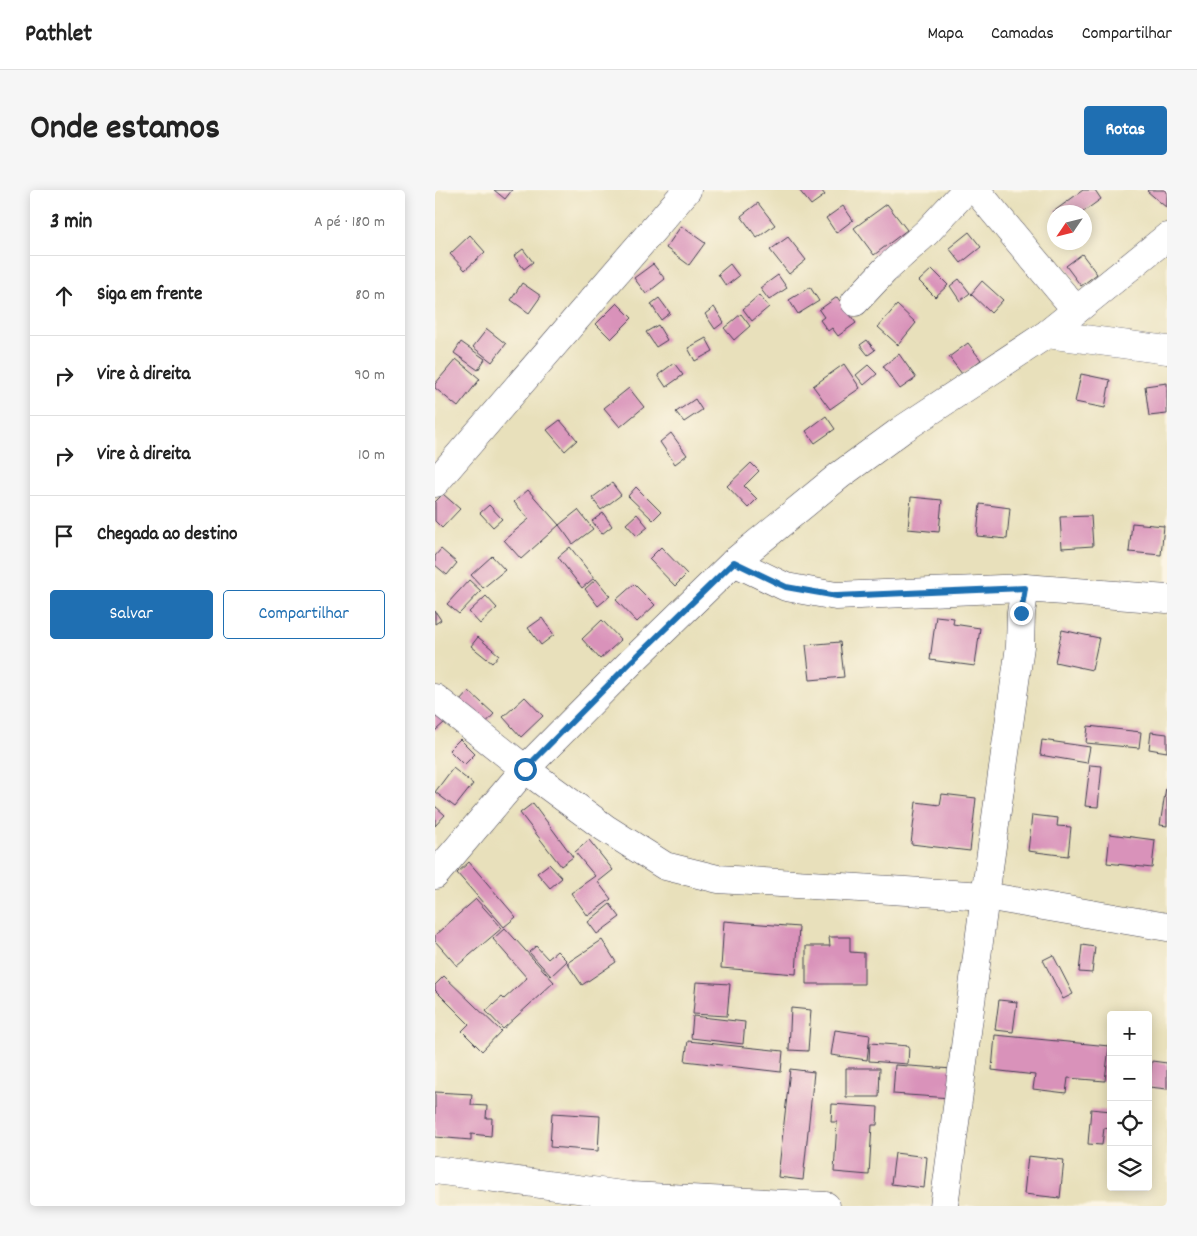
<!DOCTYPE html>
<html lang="pt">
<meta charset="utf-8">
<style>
body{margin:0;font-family:Dekko,sans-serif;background:#f6f6f6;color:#222}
.controls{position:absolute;right:15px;bottom:15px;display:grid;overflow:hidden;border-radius:5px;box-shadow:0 2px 12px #0003}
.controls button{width:45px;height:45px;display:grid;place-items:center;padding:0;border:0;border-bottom:1px solid #e0e0e0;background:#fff;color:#222;font:25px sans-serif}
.compass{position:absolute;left:612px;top:15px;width:45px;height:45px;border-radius:50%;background:#fff;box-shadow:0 2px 12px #0003;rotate:235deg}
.stop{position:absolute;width:15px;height:15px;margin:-11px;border:4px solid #1f6fb2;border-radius:50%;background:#fff}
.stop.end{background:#1f6fb2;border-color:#fff;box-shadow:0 1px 5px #0008}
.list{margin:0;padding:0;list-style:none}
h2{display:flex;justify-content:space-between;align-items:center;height:65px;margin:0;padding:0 20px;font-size:21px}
h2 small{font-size:16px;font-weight:400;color:#767676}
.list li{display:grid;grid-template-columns:32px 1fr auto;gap:15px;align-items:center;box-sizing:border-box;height:80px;padding:0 20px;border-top:1px solid #e0e0e0}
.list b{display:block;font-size:19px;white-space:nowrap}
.list em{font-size:16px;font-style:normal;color:#767676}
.actions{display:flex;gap:10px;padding:15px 20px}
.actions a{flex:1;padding:11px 0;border:1px solid #1f6fb2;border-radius:5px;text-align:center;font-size:18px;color:#1f6fb2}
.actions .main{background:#1f6fb2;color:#fff}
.icon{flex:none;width:28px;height:28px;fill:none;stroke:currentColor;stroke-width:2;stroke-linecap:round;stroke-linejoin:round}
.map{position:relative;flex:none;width:732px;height:1016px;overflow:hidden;border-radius:5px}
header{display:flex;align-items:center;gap:30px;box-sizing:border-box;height:70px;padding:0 25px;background:#fff;border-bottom:1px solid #e0e0e0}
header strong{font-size:24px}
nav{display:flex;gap:28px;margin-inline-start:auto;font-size:18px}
.intro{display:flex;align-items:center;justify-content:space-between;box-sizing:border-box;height:120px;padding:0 30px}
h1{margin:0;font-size:35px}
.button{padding:12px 22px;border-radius:5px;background:#1f6fb2;color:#fff;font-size:18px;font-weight:700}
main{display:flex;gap:30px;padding:0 30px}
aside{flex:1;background:#fff;border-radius:5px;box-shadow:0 2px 12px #0003}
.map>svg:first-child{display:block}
.building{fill:#d992ba}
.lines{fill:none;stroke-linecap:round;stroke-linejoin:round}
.minor-casing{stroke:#403e4e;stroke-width:29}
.minor{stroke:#fff;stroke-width:28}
.route{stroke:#1f6fb2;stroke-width:6}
</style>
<header>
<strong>Pathlet</strong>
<nav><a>Mapa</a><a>Camadas</a><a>Compartilhar</a></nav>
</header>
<div class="intro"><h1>Onde estamos</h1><a class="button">Rotas</a></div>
<main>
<aside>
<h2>3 min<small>A pé · 180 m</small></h2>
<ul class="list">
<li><svg class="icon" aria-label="ahead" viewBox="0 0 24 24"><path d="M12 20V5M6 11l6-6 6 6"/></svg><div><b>Siga em frente</b></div><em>80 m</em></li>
<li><svg class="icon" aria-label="right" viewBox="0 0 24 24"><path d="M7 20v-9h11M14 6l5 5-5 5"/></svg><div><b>Vire à direita</b></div><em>90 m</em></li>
<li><svg class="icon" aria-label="right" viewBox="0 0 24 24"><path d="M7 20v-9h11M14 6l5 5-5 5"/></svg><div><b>Vire à direita</b></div><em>10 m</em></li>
<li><svg class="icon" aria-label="arrive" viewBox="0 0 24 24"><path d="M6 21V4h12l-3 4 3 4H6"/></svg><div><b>Chegada ao destino</b></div></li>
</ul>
<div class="actions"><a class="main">Salvar</a><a>Compartilhar</a></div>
</aside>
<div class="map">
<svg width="732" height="1016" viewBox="0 0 732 1016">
<rect width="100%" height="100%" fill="#fcf5e5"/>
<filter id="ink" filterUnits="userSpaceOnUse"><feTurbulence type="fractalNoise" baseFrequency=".02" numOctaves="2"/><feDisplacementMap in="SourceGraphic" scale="10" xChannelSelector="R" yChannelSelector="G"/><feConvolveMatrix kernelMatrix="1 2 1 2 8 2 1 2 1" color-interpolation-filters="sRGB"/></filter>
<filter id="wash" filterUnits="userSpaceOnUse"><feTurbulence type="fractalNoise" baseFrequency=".0096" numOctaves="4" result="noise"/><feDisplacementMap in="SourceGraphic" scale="20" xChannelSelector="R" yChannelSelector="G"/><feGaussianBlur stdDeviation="1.12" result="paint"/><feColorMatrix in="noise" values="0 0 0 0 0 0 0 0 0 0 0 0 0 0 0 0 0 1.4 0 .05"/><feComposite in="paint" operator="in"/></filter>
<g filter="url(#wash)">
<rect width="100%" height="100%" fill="#e8e0bb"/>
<g id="blocks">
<g class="building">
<path d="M 59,0 L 77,0 L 70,9 Z"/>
<path d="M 364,0 L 386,0 L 390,5 L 376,15 Z"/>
<path d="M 648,0 L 660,0 L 666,9 L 648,22 L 618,22 Z"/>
<path d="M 713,0 L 732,0 L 732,18 L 712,1 Z"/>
<path d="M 323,13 L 340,35 L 322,48 L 306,26 Z"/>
<path d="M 452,14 L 472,40 L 439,65 L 419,38 Z"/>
<path d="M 408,16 L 418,30 L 401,43 L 391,28 Z"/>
<path d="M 246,36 L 270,53 L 254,75 L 231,58 Z"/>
<path d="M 534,42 L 546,57 L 526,73 L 514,58 Z"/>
<path d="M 35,45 L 50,62 L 30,80 L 15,64 Z"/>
<path d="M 353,47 L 371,70 L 354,84 L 335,60 Z"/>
<path d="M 88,59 L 98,72 L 89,79 L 79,66 Z"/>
<path d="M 647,64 L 662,84 L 646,96 L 631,76 Z"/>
<path d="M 218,74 L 230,89 L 211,104 L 199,88 Z"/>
<path d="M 295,74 L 304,86 L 291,96 L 283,84 Z"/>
<path d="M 497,79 L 513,95 L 500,107 L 484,91 Z"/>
<path d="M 343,85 L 352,98 L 334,110 L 325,98 Z"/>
<path d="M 524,89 L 535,103 L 525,111 L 515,96 Z"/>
<path d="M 547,91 L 568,110 L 556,123 L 536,104 Z"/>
<path d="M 87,93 L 106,106 L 94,123 L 76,110 Z"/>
<path d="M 375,97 L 384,111 L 363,124 L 354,110 Z"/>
<path d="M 324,105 L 334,117 L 317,131 L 308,119 Z"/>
<path d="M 402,107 L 421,133 L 403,146 L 397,138 L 393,141 L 385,130 L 389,127 L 384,120 Z"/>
<path d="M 224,108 L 235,123 L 226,130 L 216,114 Z"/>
<path d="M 182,113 L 197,128 L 176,149 L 161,134 Z"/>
<path d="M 462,115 L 481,133 L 463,155 L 443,137 Z"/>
<path d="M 279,117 L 289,132 L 280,139 L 270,124 Z"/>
<path d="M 306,124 L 315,136 L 299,150 L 289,138 Z"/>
<path d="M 223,135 L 232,150 L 221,157 L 211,142 Z"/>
<path d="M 52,139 L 71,154 L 57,172 L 38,157 Z"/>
<path d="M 271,148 L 278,161 L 260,171 L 253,158 Z"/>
<path d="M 432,150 L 440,160 L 433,165 L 425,155 Z"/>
<path d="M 26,152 L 50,169 L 43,180 L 19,163 Z"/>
<path d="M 533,153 L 546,170 L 527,184 L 514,167 Z"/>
<path d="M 464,164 L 481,188 L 465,199 L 448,176 Z"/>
<path d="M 21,169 L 45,189 L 23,217 L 0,198 L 0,194 Z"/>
<path d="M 239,173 L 248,185 L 231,197 L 223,185 Z"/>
<path d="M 409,174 L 425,198 L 395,219 L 378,196 Z"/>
<path d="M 433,175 L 442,184 L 429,195 L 421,185 Z"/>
<path d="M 646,184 L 675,190 L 670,218 L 640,212 Z"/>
<path d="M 732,193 L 732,224 L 714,226 L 710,196 Z"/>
<path d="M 194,198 L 209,217 L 185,237 L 169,218 Z"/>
<path d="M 260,209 L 267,220 L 249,232 L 241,222 Z"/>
<path d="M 391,226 L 400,239 L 380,253 L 371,241 Z"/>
<path d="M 125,230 L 142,250 L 130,261 L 112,240 Z"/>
<path d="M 236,243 L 252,265 L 240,274 L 225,252 Z"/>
<path d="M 316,273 L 324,281 L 309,296 L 322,309 L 313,318 L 292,296 Z"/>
<path d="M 177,293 L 186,305 L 166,320 L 157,308 Z"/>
<path d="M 201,297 L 226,322 L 218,330 L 193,306 Z"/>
<path d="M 93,300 L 124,335 L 86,369 L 69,350 L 94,329 L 79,312 Z"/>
<path d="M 8,304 L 25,319 L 7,338 L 0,331 L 0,312 Z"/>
<path d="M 476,307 L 507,310 L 504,342 L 473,339 Z"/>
<path d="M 545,314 L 575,318 L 572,349 L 542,346 Z"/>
<path d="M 54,315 L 67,329 L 58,337 L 45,323 Z"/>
<path d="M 143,320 L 158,339 L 138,354 L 124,335 Z"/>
<path d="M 168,323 L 177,336 L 167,344 L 157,331 Z"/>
<path d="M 202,324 L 213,337 L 202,346 L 191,334 Z"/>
<path d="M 656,326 L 658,356 L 627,358 L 625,327 Z"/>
<path d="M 697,333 L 729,336 L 726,365 L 694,362 Z"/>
<path d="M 135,357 L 159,388 L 147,398 L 123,367 Z"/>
<path d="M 226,357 L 252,384 L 240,396 L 214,369 Z"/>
<path d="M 6,359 L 22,373 L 12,385 L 0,375 L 0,366 Z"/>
<path d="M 57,366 L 70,380 L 48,398 L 36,385 Z"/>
<path d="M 161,389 L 175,406 L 163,416 L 150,399 Z"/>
<path d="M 34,390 L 46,401 L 24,424 L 12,414 Z"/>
<path d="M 199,394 L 220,415 L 202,432 L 181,410 Z"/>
<path d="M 51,406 L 62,418 L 45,434 L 34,422 Z"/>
<path d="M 0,421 L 6,430 L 0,434 Z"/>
<path d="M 501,426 L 519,428 L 518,434 L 545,438 L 540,476 L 495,470 Z"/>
<path d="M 107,428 L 119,445 L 106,455 L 93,438 Z"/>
<path d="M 167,430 L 186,450 L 165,469 L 147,449 Z"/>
<path d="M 627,440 L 664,448 L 657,480 L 620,472 Z"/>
<path d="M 43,447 L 64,465 L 57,473 L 36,456 Z"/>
<path d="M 405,452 L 409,487 L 375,490 L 371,455 Z"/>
<path d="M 34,501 L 59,524 L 48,536 L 23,513 Z"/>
<path d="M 90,507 L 108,526 L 86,547 L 68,527 Z"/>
<path d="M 0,521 L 10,532 L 0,541 Z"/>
<path d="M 653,536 L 706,542 L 704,558 L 651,553 Z"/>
<path d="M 716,542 L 732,544 L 732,562 L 714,559 Z"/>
<path d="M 25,549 L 40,564 L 29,575 L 14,560 Z"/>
<path d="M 607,550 L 655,557 L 652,573 L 605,565 Z"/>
<path d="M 655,575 L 667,576 L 663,617 L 650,616 Z"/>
<path d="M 18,578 L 38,594 L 20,617 L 0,602 Z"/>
<path d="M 731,597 L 732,597 L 732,636 L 725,635 Z"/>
<path d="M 507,604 L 541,608 L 535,661 L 476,654 L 481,612 L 505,615 Z"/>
<path d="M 98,613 L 138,667 L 126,676 L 85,623 Z"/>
<path d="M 0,616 L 10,625 L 0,636 Z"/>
<path d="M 597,625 L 623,628 L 622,636 L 636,637 L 633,666 L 593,661 Z"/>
<path d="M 675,644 L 720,650 L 717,678 L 672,673 Z"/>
<path d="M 154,650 L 178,680 L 163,692 L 176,709 L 153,726 L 136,703 L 160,686 L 140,662 Z"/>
<path d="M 34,672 L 81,727 L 69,737 L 22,683 Z"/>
<path d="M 114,674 L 127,688 L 115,698 L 102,683 Z"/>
<path d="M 41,709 L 67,738 L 22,776 L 0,751 L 0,745 Z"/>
<path d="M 175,714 L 185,727 L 162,744 L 153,732 Z"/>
<path d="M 289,731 L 364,737 L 361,784 L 286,778 Z"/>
<path d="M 70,738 L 119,792 L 68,839 L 51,821 L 67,807 L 69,809 L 92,788 L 58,749 Z"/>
<path d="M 394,747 L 415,747 L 415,762 L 429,763 L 429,794 L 371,794 L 371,756 L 395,756 Z"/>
<path d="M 167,750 L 181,772 L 147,795 L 132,773 Z"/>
<path d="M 647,755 L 660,757 L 657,783 L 644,782 Z"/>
<path d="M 101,756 L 113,769 L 122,761 L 132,771 L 116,786 L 94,762 Z"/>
<path d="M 618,765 L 638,804 L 628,809 L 608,770 Z"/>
<path d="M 9,786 L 66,841 L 47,861 L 27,841 L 34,834 L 0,800 L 0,795 Z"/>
<path d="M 261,792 L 295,794 L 292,826 L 258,824 Z"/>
<path d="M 564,810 L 582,812 L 578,842 L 560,840 Z"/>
<path d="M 356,818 L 376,820 L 373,861 L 354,860 Z"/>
<path d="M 258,826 L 310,832 L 308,854 L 256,848 Z"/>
<path d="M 400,840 L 435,845 L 432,870 L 396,865 Z"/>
<path d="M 560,845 L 674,856 L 670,891 L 633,888 L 631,903 L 598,899 L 600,885 L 557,880 Z"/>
<path d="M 253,851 L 348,861 L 346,882 L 250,871 Z"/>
<path d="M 435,853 L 474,856 L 473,874 L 434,871 Z"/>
<path d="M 717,871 L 732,873 L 732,899 L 714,897 Z"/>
<path d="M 460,875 L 518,879 L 516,908 L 458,904 Z"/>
<path d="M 411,878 L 445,878 L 444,907 L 411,907 Z"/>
<path d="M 355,879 L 379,882 L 368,990 L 343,987 Z"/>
<path d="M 0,902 L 37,904 L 36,915 L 52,916 L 51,928 L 57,928 L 56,946 L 36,944 L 36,950 L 0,947 Z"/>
<path d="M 397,914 L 443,917 L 442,935 L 437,935 L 434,985 L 399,982 L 402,932 L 396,932 Z"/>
<path d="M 656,919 L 676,921 L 675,939 L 669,938 L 667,955 L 653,954 Z"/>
<path d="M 117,923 L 165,926 L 163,961 L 115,957 Z"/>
<path d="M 460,963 L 492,967 L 489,998 L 456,994 Z"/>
<path d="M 593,966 L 629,970 L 625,1008 L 589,1004 Z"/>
</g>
</g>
</g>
<g filter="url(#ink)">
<use href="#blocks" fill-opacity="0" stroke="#403e4e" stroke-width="1"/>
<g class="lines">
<defs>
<g id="minor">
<path d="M 541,0 L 641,120"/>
<path d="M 420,112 L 450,80 L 492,42 L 531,0"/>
<path d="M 612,144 L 732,160"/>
<path d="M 0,293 L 252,0"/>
<path d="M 299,372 L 351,397 L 401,406 L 590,398 L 732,409"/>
<path d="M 0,508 L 90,579 L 170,638 L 230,676 L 283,689 L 550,706 L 732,737"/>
<path d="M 0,685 L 90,579 L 196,472 L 299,372 L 405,285 L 468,239 L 612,144 L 732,47"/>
<path d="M 0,980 L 195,1006 L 391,1016"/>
<path d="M 509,1016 L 550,706 L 585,456 L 586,423 L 590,398"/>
</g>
</defs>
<use href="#minor" class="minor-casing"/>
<use href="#minor" class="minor"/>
</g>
</g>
<g class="lines" filter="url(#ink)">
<path class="route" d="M 90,579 L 196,472 L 299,372 L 351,397 L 402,406 L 590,398 L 586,423"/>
</g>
</svg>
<div class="controls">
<button>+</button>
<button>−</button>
<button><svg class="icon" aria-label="locate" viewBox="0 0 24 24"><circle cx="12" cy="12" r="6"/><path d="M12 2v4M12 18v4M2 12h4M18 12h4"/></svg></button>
<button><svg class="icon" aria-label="layers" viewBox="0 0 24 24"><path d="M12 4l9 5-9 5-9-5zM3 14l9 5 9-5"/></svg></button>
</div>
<svg class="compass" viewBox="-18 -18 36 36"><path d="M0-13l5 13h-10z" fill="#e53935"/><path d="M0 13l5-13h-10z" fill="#767676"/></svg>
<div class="stop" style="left:90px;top:579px"></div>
<div class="stop end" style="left:586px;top:423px"></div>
</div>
</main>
